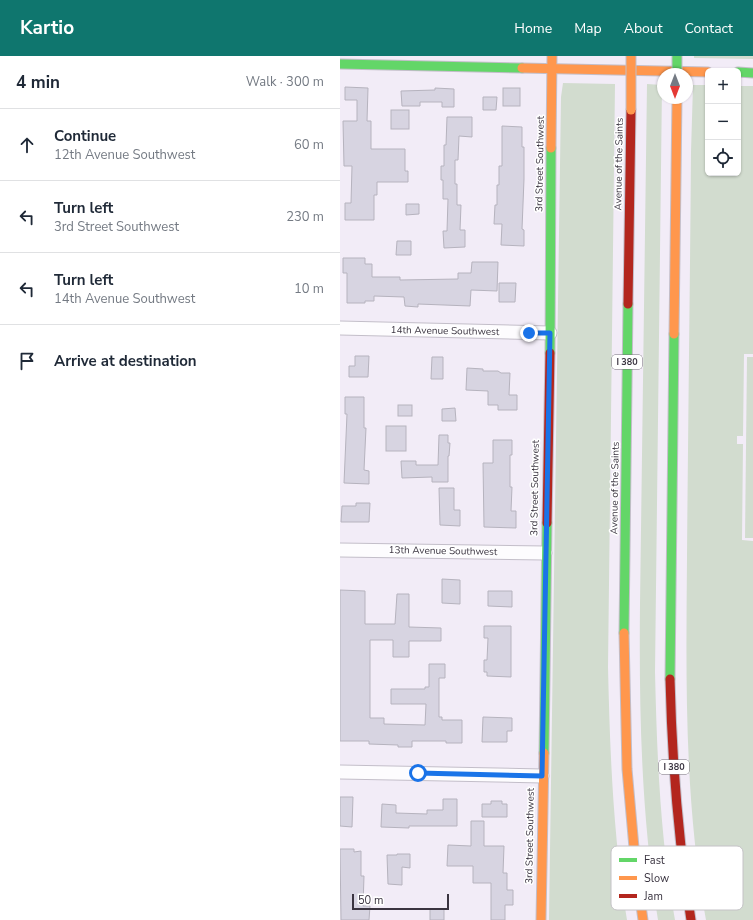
<!DOCTYPE html>
<meta charset="utf-8">
<style>
body{margin:0;font-family:"Nunito Sans",sans-serif;background:#f6f6f7;color:#1f2937}
.controls{position:absolute;right:12px;top:12px;display:grid;overflow:hidden;border-radius:6px;box-shadow:0 1px 3px #0004}
.controls button{width:36px;height:36px;display:grid;place-items:center;padding:0;border:0;border-bottom:1px solid #e0e1e3;background:#fff;color:#1f2937;font:20px sans-serif}
.compass{position:absolute;left:317px;top:12px;width:36px;height:36px;border-radius:50%;background:#fff;box-shadow:0 1px 3px #0004;rotate:180deg}
.scale{position:absolute;left:12px;bottom:10px;width:97px;box-sizing:border-box;padding-left:4px;border:2px solid #3a3440;border-top:0;font-size:11px;line-height:14px;white-space:nowrap;color:#3a3440;-webkit-text-stroke:3px #fff;paint-order:stroke}
.stop{position:absolute;width:12px;height:12px;margin:-9px;border:3px solid #1a73e8;border-radius:50%;background:#fff}
.stop.end{background:#1a73e8;border-color:#fff;box-shadow:0 1px 4px #0008}
.list{margin:0;padding:0;list-style:none}
h2{display:flex;justify-content:space-between;align-items:center;height:52px;margin:0;padding:0 16px;font-size:17px}
h2 small{font-size:13px;font-weight:400;color:#747a83}
.list li{display:grid;grid-template-columns:26px 1fr auto;gap:12px;align-items:center;box-sizing:border-box;height:72px;padding:0 16px;border-top:1px solid #e0e1e3}
.list b{display:block;font-size:15px;white-space:nowrap}
.list p{margin:0;font-size:13px;white-space:nowrap;color:#747a83}
.list em{font-size:13px;font-style:normal;color:#747a83}
.icon{flex:none;width:22px;height:22px;fill:none;stroke:currentColor;stroke-width:2;stroke-linecap:round;stroke-linejoin:round}
.map{position:relative;flex:none;width:413px;height:864px;overflow:hidden}
header{display:flex;align-items:center;gap:24px;box-sizing:border-box;height:56px;padding:0 20px;background:#0f766e;color:#fff}
header strong{font-size:19px}
nav{display:flex;gap:22px;margin-inline-start:auto;font-size:14px}
main{display:flex}
aside{flex:1;background:#fff}
.map>svg:first-child{display:block}
.green{fill:#d2dccf}
.building{fill:#d7d4e1;stroke:#b6b3be}
.lines{fill:none;stroke-linecap:round;stroke-linejoin:round}
.street-casing{stroke:#c3bec9;stroke-width:15}
.fast-casing{stroke:#c3bec9;stroke-width:11}
.slow-casing{stroke:#c3bec9;stroke-width:11}
.jam-casing{stroke:#c3bec9;stroke-width:11}
.street{stroke:#fdfcfe;stroke-width:13}
.fast{stroke:#63d668;stroke-width:9}
.slow{stroke:#ff974d;stroke-width:9}
.jam{stroke:#b3261e;stroke-width:9}
.fast-bridge-casing{stroke:#c3bec9;stroke-width:11;stroke-linecap:butt}
.slow-bridge-casing{stroke:#c3bec9;stroke-width:11;stroke-linecap:butt}
.fast-bridge{stroke:#63d668;stroke-width:9}
.slow-bridge{stroke:#ff974d;stroke-width:9}
.route{stroke:#1a73e8;stroke-width:5}
.labels{text-anchor:middle;dominant-baseline:central;stroke-width:3;stroke-linejoin:round;paint-order:stroke}
.shield{fill:#fff;stroke:#757179;stroke-width:1}
.shield-label{font-size:9px;font-weight:bold;fill:#3a3440}
.street-label{font-size:10px;fill:#3a3440;stroke:#fff}
.key{fill:#fff;stroke:#c4c2c6;stroke-width:1}
.key-label{font-size:11px;fill:#3a3440}
</style>
<header>
<strong>Kartio</strong>
<nav><a>Home</a><a>Map</a><a>About</a><a>Contact</a></nav>
</header>
<main>
<aside>
<h2>4 min<small>Walk · 300 m</small></h2>
<ul class="list">
<li><svg class="icon" aria-label="ahead" viewBox="0 0 24 24"><path d="M12 20V5M6 11l6-6 6 6"/></svg><div><b>Continue</b><p>12th Avenue Southwest</p></div><em>60 m</em></li>
<li><svg class="icon" aria-label="left" viewBox="0 0 24 24"><path d="M17 20v-9H6M10 6l-5 5 5 5"/></svg><div><b>Turn left</b><p>3rd Street Southwest</p></div><em>230 m</em></li>
<li><svg class="icon" aria-label="left" viewBox="0 0 24 24"><path d="M17 20v-9H6M10 6l-5 5 5 5"/></svg><div><b>Turn left</b><p>14th Avenue Southwest</p></div><em>10 m</em></li>
<li><svg class="icon" aria-label="arrive" viewBox="0 0 24 24"><path d="M6 21V4h12l-3 4 3 4H6"/></svg><div><b>Arrive at destination</b></div></li>
</ul>
</aside>
<div class="map">
<svg width="413" height="864" viewBox="0 0 413 864">
<rect width="100%" height="100%" fill="#f2ecf7"/>
<g class="green">
<path d="M 354,0 L 413,0 L 413,3 L 354,2 Z"/>
<path d="M 223,27 L 275,28 L 268,611 C 270,696 273,781 287,864 L 209,864 L 221,41 Z"/>
<path d="M 307,28 L 322,29 L 315,616 C 317,699 320,782 335,864 L 318,864 C 301,759 299,654 300,548 Z"/>
<path d="M 353,29 L 368,29 L 368,117 L 398,117 L 398,30 L 413,30 L 413,298 L 404,298 L 403,380 L 397,380 L 397,388 L 403,388 L 402,484 L 413,485 L 413,864 L 366,864 C 344,745 346,622 347,502 C 348,366 350,231 351,96 Z"/>
<path d="M 407,301 L 413,301 L 413,482 L 405,482 Z"/>
</g>
<g class="building">
<path d="M 5,31 L 28,32 L 27,65 L 31,65 L 31,93 L 65,93 L 65,115 L 68,115 L 68,126 L 37,126 L 37,139 L 34,139 L 34,164 L 5,164 L 5,147 L 11,147 L 12,110 L 4,110 L 3,65 L 17,65 L 17,44 L 5,44 Z"/>
<path d="M 95,32 L 114,33 L 114,51 L 102,51 L 102,46 L 80,46 L 80,50 L 62,50 L 61,35 L 95,34 Z"/>
<rect x="163" y="32" width="17" height="18"/>
<path d="M 143,41 L 157,41 L 156,54 L 143,54 Z"/>
<rect x="51" y="54" width="18" height="19"/>
<path d="M 107,61 L 132,61 L 132,81 L 119,80 L 118,104 L 115,104 L 115,128 L 117,128 L 117,149 L 121,149 L 120,174 L 125,174 L 125,191 L 104,192 L 103,175 L 107,175 L 108,143 L 103,143 L 103,124 L 101,124 L 101,110 L 104,110 L 104,89 L 106,89 Z"/>
<path d="M 162,70 L 182,71 L 182,91 L 184,91 L 184,123 L 182,173 L 184,174 L 184,190 L 161,189 L 162,168 L 154,168 L 155,149 L 157,149 L 157,129 L 159,129 L 159,110 L 162,110 Z"/>
<path d="M 66,148 L 79,148 L 79,158 L 66,159 Z"/>
<path d="M 57,185 L 71,185 L 71,199 L 56,199 Z"/>
<path d="M 3,202 L 25,202 L 25,208 L 32,208 L 32,221 L 60,221 L 60,224 L 118,223 L 118,217 L 131,217 L 132,206 L 158,206 L 157,235 L 131,234 L 130,250 L 78,248 L 78,251 L 65,250 L 64,241 L 34,240 L 34,245 L 25,245 L 25,247 L 7,247 L 7,217 L 3,217 Z"/>
<path d="M 159,227 L 176,227 L 175,246 L 159,246 Z"/>
<path d="M 15,300 L 29,300 L 28,321 L 9,321 L 9,310 L 15,310 Z"/>
<path d="M 92,301 L 103,301 L 103,323 L 91,323 Z"/>
<path d="M 127,312 L 143,313 L 143,315 L 158,315 L 161,317 L 170,317 L 169,339 L 177,339 L 177,354 L 158,354 L 158,349 L 148,349 L 148,335 L 126,334 Z"/>
<path d="M 5,341 L 24,341 L 24,372 L 26,372 L 24,414 L 29,415 L 29,428 L 4,427 L 7,358 L 5,358 Z"/>
<rect x="58" y="349" width="14" height="11"/>
<path d="M 115,352 L 116,365 L 102,365 L 102,353 Z"/>
<rect x="46" y="370" width="20" height="25"/>
<path d="M 99,379 L 108,379 L 108,387 L 110,387 L 109,400 L 108,400 L 108,426 L 92,426 L 92,421 L 62,422 L 61,405 L 76,405 L 76,409 L 98,409 Z"/>
<path d="M 153,384 L 172,384 L 172,399 L 170,399 L 170,431 L 172,431 L 171,455 L 176,455 L 176,472 L 144,471 L 143,407 L 153,407 Z"/>
<path d="M 99,432 L 114,432 L 114,454 L 120,454 L 120,470 L 100,469 Z"/>
<path d="M 16,447 L 30,447 L 29,466 L 1,466 L 2,450 L 16,450 Z"/>
<path d="M 102,523 L 120,524 L 120,548 L 102,547 Z"/>
<path d="M 0,534 L 25,535 L 25,568 L 55,568 L 57,538 L 69,538 L 69,571 L 101,572 L 101,585 L 69,585 L 69,601 L 53,601 L 53,584 L 30,584 L 30,662 L 44,662 L 44,668 L 85,669 L 86,648 L 51,648 L 51,633 L 85,633 L 85,631 L 89,631 L 89,608 L 105,608 L 105,622 L 99,622 L 99,661 L 102,661 L 102,664 L 122,664 L 122,687 L 106,687 L 106,685 L 72,685 L 72,691 L 58,691 L 58,689 L 29,688 L 29,685 L 0,685 Z"/>
<path d="M 148,535 L 172,535 L 172,551 L 148,550 Z"/>
<path d="M 144,570 L 171,570 L 171,621 L 147,620 L 147,616 L 144,616 L 144,604 L 147,604 L 148,582 L 144,582 Z"/>
<path d="M 143,661 L 172,662 L 172,675 L 167,675 L 167,686 L 142,686 Z"/>
<path d="M 0,741 L 13,741 L 12,771 L 0,770 Z"/>
<path d="M 103,743 L 117,743 L 117,770 L 69,770 L 69,772 L 41,771 L 42,748 L 56,749 L 56,757 L 87,758 L 87,754 L 103,754 Z"/>
<path d="M 151,745 L 162,745 L 162,748 L 167,748 L 167,761 L 142,761 L 142,748 L 151,748 Z"/>
<path d="M 131,765 L 144,765 L 144,790 L 164,790 L 163,817 L 167,817 L 167,834 L 173,834 L 173,849 L 165,849 L 165,864 L 151,864 L 151,827 L 133,827 L 133,810 L 107,810 L 108,789 L 131,790 Z"/>
<path d="M 0,793 L 14,793 L 14,796 L 21,795 L 21,820 L 24,820 L 23,850 L 30,850 L 29,864 L 1,864 Z"/>
<path d="M 57,798 L 70,798 L 70,812 L 62,811 L 62,829 L 48,828 L 47,799 L 57,799 Z"/>
<rect x="90" y="853" width="14" height="11"/>
</g>
<g class="lines">
<defs>
<g id="street">
<path d="M 0,272 L 210,277"/>
<path d="M 0,494 L 205,497"/>
<path d="M 0,716 L 202,720"/>
</g>
<g id="fast">
<path d="M 0,8 L 182,12"/>
<path d="M 398,16 L 413,17"/>
<path d="M 210,297 L 211,92"/>
<path d="M 284,577 L 288,248"/>
<path d="M 330,623 L 334,278"/>
<path d="M 204,697 L 207,467"/>
</g>
<g id="slow">
<path d="M 182,12 L 368,16"/>
<path d="M 211,92 L 212,0"/>
<path d="M 334,278 L 337,42"/>
<path d="M 284,577 L 287,713 L 296,814 L 303,864"/>
<path d="M 201,864 L 204,697"/>
</g>
<g id="jam">
<path d="M 288,248 L 291,54"/>
<path d="M 207,467 L 210,297"/>
<path d="M 330,623 C 332,706 338,783 351,864"/>
</g>
</defs>
<use href="#street" class="street-casing"/>
<use href="#fast" class="fast-casing"/>
<use href="#slow" class="slow-casing"/>
<use href="#jam" class="jam-casing"/>
<use href="#street" class="street"/>
<use href="#fast" class="fast"/>
<use href="#slow" class="slow"/>
<use href="#jam" class="jam"/>
<defs>
<path id="fast-bridge" d="M 337,0 L 337,18"/>
<path id="slow-bridge" d="M 291,0 L 291,54"/>
</defs>
<use href="#fast-bridge" class="fast-bridge-casing"/>
<use href="#slow-bridge" class="slow-bridge-casing"/>
<use href="#fast-bridge" class="fast-bridge"/>
<use href="#slow-bridge" class="slow-bridge"/>
</g>
<g class="lines">
<path class="route" d="M 78,717 L 202,720 L 210,277 L 189,277"/>
</g>
<g class="labels">
<g class="shield">
<rect x="272" y="299" width="30" height="14" rx="3"/>
<rect x="319" y="704" width="30" height="14" rx="3"/>
</g>
<g class="shield-label">
<text x="287" y="306">I 380</text>
<text x="334" y="711">I 380</text>
</g>
<g class="street-label">
<text transform="translate(200 108) rotate(-89)">3rd Street Southwest</text>
<text transform="translate(279 108) rotate(-89)">Avenue of the Saints</text>
<text transform="translate(105 275) rotate(1)">14th Avenue Southwest</text>
<text transform="translate(195 432) rotate(-89)">3rd Street Southwest</text>
<text transform="translate(275 432) rotate(-89)">Avenue of the Saints</text>
<text transform="translate(103 495) rotate(1)">13th Avenue Southwest</text>
<text transform="translate(190 780) rotate(-89)">3rd Street Southwest</text>
</g>
</g>
<rect x="271" y="790" width="132" height="64" rx="6" class="key"/>
<rect x="279" y="802" width="18" height="4" fill="#63d668"/>
<rect x="279" y="820" width="18" height="4" fill="#ff974d"/>
<rect x="279" y="838" width="18" height="4" fill="#b3261e"/>
<g class="key-label">
<text x="304" y="808">Fast</text>
<text x="304" y="826">Slow</text>
<text x="304" y="844">Jam</text>
</g>
</svg>
<div class="controls">
<button>+</button>
<button>−</button>
<button><svg class="icon" aria-label="locate" viewBox="0 0 24 24"><circle cx="12" cy="12" r="6"/><path d="M12 2v4M12 18v4M2 12h4M18 12h4"/></svg></button>
</div>
<svg class="compass" viewBox="-18 -18 36 36"><path d="M0-13l5 13h-10z" fill="#e53935"/><path d="M0 13l5-13h-10z" fill="#747a83"/></svg>
<div class="scale">50 m</div>
<div class="stop" style="left:78px;top:717px"></div>
<div class="stop end" style="left:189px;top:277px"></div>
</div>
</main>
